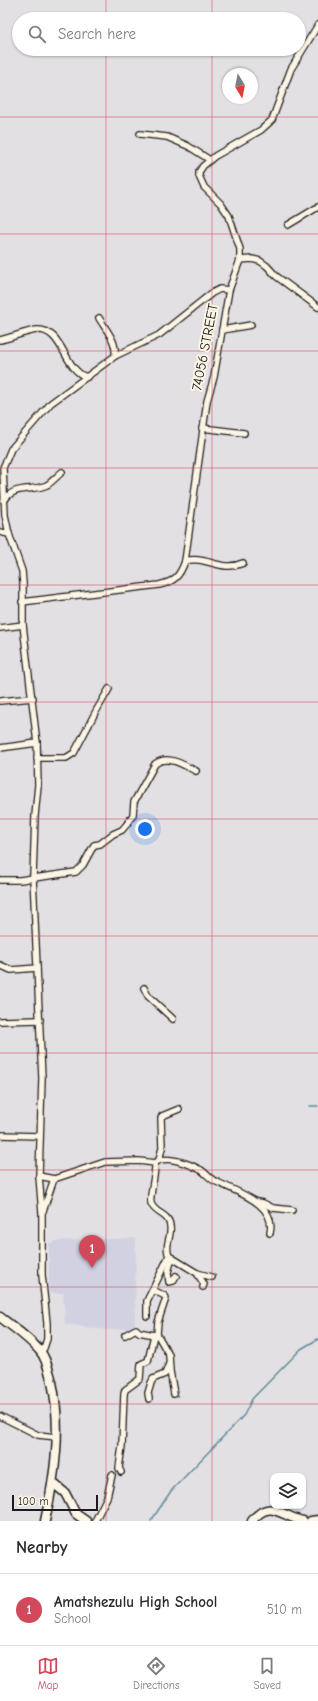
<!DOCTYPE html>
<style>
body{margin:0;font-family:"Comic Neue",sans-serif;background:#f7f7f7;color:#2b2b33}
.controls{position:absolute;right:12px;bottom:12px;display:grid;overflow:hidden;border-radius:8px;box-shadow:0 1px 3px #0004}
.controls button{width:36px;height:36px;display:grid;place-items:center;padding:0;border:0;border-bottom:1px solid #e1e1e2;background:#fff;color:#2b2b33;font:20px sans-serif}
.compass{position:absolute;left:222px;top:68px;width:36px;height:36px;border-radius:50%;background:#fff;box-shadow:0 1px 3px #0004;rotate:170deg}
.scale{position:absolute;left:12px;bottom:10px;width:86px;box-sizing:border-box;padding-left:4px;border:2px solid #1c1c1c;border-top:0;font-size:11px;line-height:14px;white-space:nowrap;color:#1c1c1c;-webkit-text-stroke:3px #fcf5e5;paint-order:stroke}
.you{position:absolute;left:145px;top:829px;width:14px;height:14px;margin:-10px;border:3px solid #fff;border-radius:50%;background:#1a73e8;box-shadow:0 0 0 6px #1a73e833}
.badge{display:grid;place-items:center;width:26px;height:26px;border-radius:50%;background:#d1495b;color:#fff;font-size:13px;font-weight:700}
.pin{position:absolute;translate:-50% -33px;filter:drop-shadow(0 1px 2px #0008)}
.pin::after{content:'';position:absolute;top:21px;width:14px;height:12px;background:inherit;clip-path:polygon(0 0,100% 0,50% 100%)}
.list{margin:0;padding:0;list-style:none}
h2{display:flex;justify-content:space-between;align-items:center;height:52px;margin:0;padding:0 16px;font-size:17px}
h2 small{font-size:13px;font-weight:400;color:#7c7c81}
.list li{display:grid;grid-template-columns:26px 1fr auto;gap:12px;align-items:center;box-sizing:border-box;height:72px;padding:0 16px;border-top:1px solid #e1e1e2}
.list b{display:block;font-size:15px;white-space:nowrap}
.list p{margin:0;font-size:13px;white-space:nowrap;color:#7c7c81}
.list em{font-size:13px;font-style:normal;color:#7c7c81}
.icon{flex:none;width:22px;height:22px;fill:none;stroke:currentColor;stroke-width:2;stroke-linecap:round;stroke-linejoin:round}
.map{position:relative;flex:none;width:318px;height:1521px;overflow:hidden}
.search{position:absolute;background:#fff;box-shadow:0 1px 3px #0004;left:12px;right:12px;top:12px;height:44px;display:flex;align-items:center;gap:10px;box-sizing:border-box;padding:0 14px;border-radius:22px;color:#7c7c81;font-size:15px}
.sheet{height:124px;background:#fff}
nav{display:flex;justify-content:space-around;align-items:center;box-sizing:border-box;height:56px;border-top:1px solid #e1e1e2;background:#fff;font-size:11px;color:#7c7c81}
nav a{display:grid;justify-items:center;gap:2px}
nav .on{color:#d1495b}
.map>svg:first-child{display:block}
.built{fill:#d2d1e2}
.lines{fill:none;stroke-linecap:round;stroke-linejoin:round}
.stream{stroke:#608c9b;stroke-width:1.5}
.street-casing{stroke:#1c1c1c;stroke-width:8}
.secondary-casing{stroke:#1c1c1c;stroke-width:11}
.street{stroke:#fcf5e5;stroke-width:5.5}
.secondary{stroke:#fcf5e5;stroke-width:8}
.grid{fill:none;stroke:#d1495b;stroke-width:1;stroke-opacity:0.55}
.labels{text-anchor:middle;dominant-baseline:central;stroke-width:4;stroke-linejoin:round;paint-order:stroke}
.street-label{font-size:14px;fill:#1c1c1c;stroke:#fcf5e5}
</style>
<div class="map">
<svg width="318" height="1521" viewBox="0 0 318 1521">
<rect width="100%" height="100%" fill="#e3e0e3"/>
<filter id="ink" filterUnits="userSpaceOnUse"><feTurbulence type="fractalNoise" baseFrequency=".025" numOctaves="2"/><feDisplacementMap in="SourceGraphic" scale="8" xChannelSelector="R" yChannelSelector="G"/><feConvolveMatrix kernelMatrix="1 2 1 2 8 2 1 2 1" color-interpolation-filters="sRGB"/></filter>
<g filter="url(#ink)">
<path class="built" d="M 133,1238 L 136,1239 L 135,1328 L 106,1330 L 65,1324 L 63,1293 L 49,1293 L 49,1243 L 53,1243 L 55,1241 Z"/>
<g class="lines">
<g class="stream">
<path d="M 310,1106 L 318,1106"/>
<path d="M 151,1521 L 171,1491 L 244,1415 L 252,1399 L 301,1349 L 318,1339"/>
</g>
<defs>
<g id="street">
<path d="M 140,134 L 167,137 L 188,146 L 210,160"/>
<path d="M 288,225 L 318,207"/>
<path d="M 240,260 L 252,259 L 260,261 L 267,266 L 276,276 L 318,307"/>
<path d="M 99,318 C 106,330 117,341 115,356"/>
<path d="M 222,330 L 251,325"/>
<path d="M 0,340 C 10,338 27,331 37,330 C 63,328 64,371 87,377"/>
<path d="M 202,428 L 244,433"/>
<path d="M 4,501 C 14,484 32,492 47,485 C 52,482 57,476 62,472"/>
<path d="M 0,532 L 9,534"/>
<path d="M 185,561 C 206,555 221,573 243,563"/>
<path d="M 22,602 L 159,585 C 174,582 180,576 185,561 L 207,401 L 214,377 L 229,290 L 240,260 L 240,249 L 229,216 L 221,204 L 204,187 L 199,176 L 199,172 L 203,166 L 215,156 L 261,130 L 272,120 L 291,69 L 318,25"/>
<path d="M 0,628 L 23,625"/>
<path d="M 0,701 L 33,698"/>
<path d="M 0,748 L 37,743"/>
<path d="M 37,758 L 66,758 L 74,753 L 95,713 L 109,689"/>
<path d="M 0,880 L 20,880 L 76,872 L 83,865 L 94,845 L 100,844 L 113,834 L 122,830 L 127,824 L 133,815 L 134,802 L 155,764 C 168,754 183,765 196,771"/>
<path d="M 0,965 L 11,970 L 37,968"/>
<path d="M 144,988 L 148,996 L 173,1019"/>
<path d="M 0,1021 L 40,1020"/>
<path d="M 0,1135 L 39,1136"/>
<path d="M 159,1160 L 162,1148 L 161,1118 L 162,1116 L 179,1109"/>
<path d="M 155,1163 C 165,1154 190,1164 201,1170 C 206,1173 210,1179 215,1181 C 236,1192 277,1203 270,1233"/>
<path d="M 39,1176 L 54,1179 L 105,1162 L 139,1161 L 155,1163 C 156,1174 149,1196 151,1203 C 154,1214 169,1213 170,1226 C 172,1237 164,1245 169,1256 L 147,1301 L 147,1316"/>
<path d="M 257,1202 L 263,1203 L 273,1208 L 292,1210"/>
<path d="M 43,1211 L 54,1179"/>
<path d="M 169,1256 L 197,1273 L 212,1277"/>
<path d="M 172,1258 L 168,1272 L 169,1282 L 173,1281 L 176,1276"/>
<path d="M 197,1273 L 204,1284 L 203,1287"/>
<path d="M 153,1290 L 165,1296 L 166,1298 L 158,1322 L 157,1334 L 169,1355 L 170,1371 L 174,1394"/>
<path d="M 125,1335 L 136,1329 L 139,1332 L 154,1335"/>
<path d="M 41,1352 L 44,1348 L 47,1339 L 47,1323 L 42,1275 L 42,1213 L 39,1176 L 42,1078 L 33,877 L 35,816 L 38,785 L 37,743 L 23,625 L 23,583 L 22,571 L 9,534 L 5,515 L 3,468 L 11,449 L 51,403 L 115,356 L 159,335 L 212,293 L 220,289 L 229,290"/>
<path d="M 149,1399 L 148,1393 L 151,1383 L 153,1379 L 165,1374 L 169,1364"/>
<path d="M 0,1416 L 38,1435 L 57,1437"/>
<path d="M 121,1472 L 119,1468 L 122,1446 L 124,1394 L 125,1390 L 140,1379 L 141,1364 L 148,1361 L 154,1335 L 157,1334"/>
<path d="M 95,1521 L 107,1497 L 112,1475"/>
</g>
<g id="secondary">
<path d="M 0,1317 C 13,1327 29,1338 40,1351 C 47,1359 49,1372 52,1382 C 62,1429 55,1475 45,1521"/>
<path d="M 53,1483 L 65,1493 L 76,1514 L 86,1521"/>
<path d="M 252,1521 C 270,1497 282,1517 303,1521"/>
<path d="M 311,1521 L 318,1520"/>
</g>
</defs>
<use href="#street" class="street-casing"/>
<use href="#secondary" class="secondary-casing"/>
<use href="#street" class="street"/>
<use href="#secondary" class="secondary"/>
</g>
</g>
<path class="grid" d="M 106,0 L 106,19M 212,0 L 212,19M 106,49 L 106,1521M 212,49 L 212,1521M 0,117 L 318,117M 0,234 L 318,234M 0,351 L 318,351M 0,468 L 318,468M 0,585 L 318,585M 0,702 L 318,702M 0,819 L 318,819M 0,936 L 318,936M 0,1053 L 318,1053M 0,1170 L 318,1170M 0,1287 L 318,1287M 0,1404 L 318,1404"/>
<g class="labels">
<g class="street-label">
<text transform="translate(205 347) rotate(-79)">74056 STREET</text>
</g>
</g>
</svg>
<div class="controls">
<button><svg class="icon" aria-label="layers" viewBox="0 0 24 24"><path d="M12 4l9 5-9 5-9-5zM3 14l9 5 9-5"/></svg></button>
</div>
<svg class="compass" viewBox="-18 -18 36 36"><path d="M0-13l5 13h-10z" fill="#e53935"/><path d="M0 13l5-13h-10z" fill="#7c7c81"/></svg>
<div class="scale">100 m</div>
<div class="you"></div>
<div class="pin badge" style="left:92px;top:1268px">1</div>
<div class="search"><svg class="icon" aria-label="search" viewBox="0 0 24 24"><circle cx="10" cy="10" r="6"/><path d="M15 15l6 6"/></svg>Search here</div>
</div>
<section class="sheet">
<h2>Nearby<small></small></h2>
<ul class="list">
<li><span class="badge">1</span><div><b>Amatshezulu High School</b><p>School</p></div><em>510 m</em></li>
</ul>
</section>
<nav>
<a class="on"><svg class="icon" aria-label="map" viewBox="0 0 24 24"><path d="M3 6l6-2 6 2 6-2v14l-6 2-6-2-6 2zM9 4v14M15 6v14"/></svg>Map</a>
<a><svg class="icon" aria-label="directions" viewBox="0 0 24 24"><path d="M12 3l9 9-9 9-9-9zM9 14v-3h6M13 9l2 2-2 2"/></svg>Directions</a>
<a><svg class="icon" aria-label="saved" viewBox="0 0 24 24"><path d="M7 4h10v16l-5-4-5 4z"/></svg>Saved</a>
</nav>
